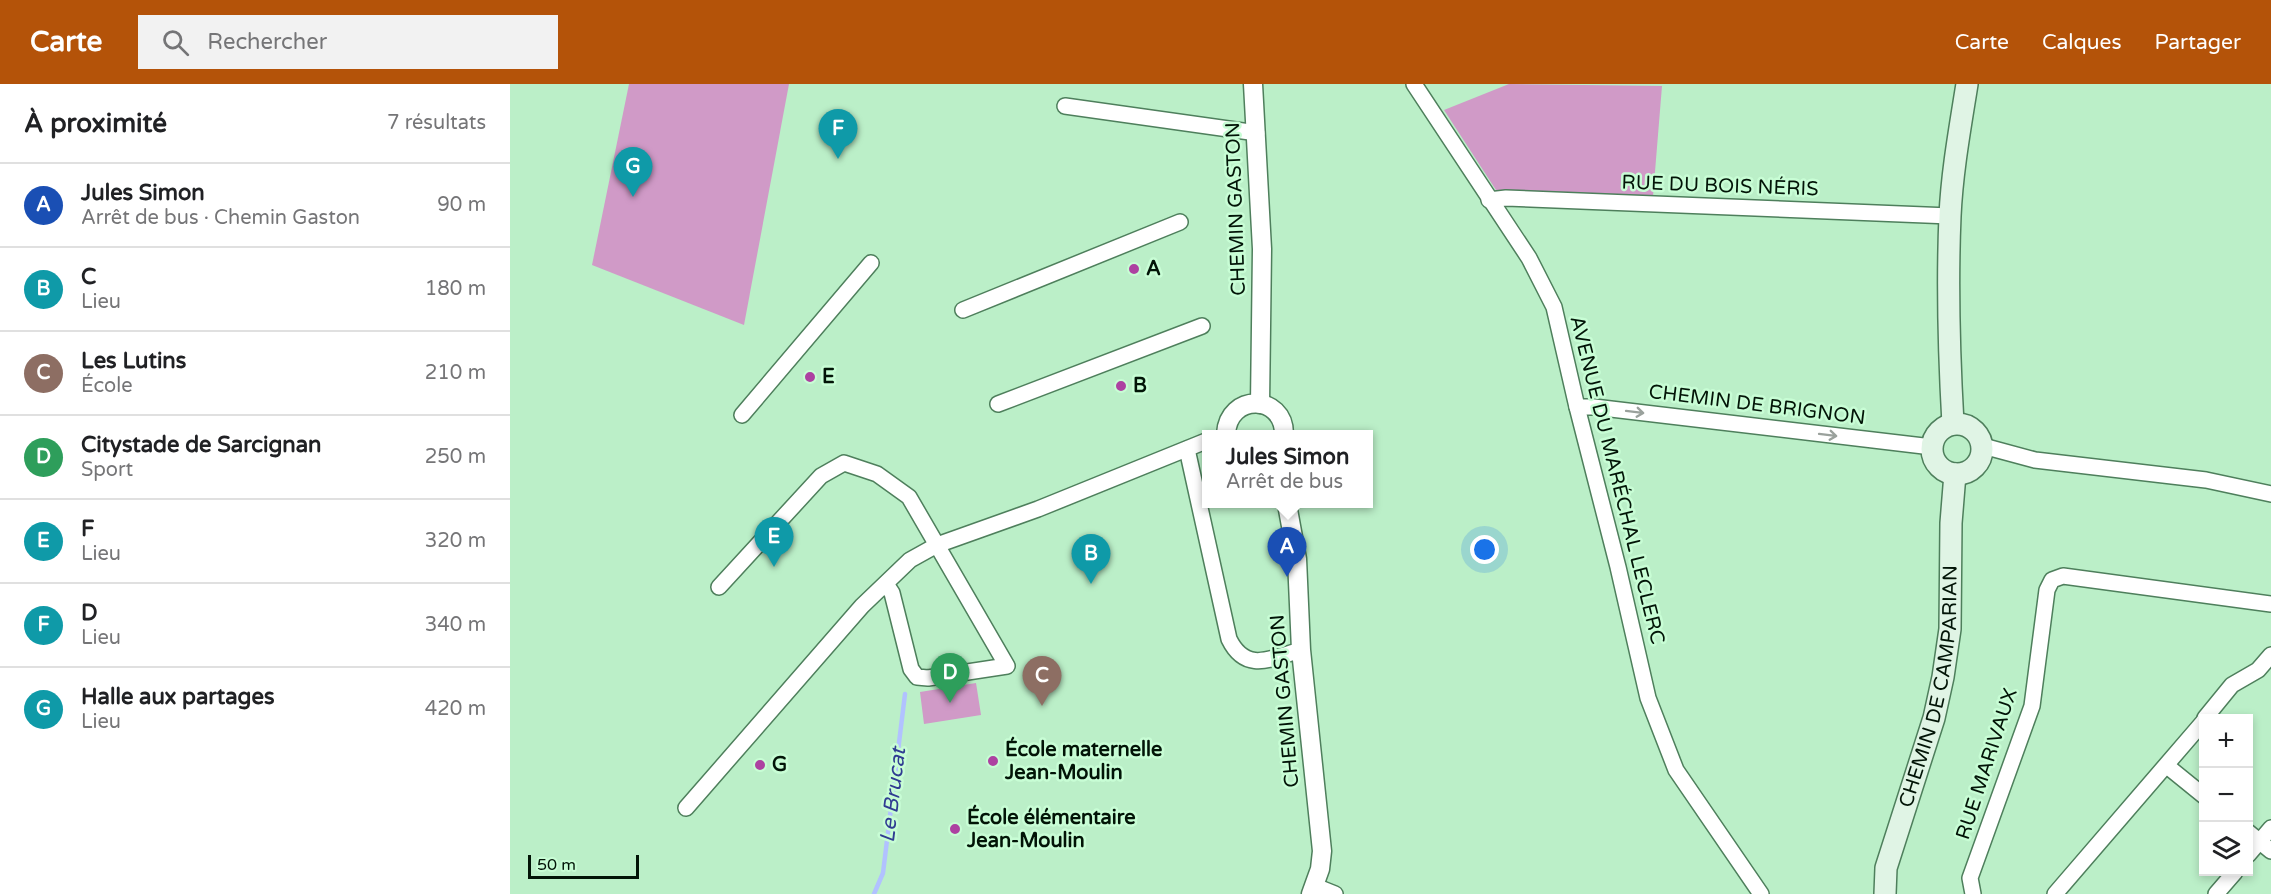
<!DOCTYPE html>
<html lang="fr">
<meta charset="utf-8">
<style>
body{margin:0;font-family:"Varela Round",sans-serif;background:#f2f2f2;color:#202124}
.controls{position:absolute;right:18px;bottom:18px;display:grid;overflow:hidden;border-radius:0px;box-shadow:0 3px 9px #0003}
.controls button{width:54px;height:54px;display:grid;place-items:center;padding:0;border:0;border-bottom:2px solid #e0e0e0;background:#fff;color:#202124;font:30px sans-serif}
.scale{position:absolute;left:18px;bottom:15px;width:111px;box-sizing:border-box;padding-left:6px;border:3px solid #021407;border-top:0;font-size:16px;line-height:21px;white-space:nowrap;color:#021407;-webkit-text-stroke:4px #c8fdd5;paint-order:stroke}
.you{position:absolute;left:975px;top:466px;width:21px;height:21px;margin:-15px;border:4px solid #fff;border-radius:50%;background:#1a73e8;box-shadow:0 0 0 9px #1a73e833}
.badge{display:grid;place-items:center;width:39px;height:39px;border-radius:50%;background:#b45309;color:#fff;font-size:20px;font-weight:700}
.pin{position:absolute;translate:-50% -50px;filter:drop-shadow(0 2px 3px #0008)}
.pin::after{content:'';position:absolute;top:32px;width:21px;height:18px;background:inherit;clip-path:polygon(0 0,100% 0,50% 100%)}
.popup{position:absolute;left:692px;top:346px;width:171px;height:78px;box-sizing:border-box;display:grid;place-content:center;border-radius:0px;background:#fff;filter:drop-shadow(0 2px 4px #0005);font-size:20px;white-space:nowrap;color:#757577}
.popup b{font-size:22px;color:#202124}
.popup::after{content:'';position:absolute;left:50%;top:100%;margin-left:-12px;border:12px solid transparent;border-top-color:#fff}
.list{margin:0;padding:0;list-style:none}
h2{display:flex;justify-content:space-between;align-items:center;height:78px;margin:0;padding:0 24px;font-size:26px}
h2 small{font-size:20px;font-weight:400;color:#757577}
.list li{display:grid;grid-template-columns:39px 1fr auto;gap:18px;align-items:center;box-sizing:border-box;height:84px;padding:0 24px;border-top:2px solid #e0e0e0}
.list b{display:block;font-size:22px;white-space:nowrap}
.list p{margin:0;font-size:20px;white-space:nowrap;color:#757577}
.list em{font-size:20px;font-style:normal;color:#757577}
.icon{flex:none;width:33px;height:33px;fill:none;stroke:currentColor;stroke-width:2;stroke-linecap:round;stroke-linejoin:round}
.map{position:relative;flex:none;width:1761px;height:810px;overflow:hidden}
header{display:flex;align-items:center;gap:36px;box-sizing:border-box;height:84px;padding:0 30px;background:#b45309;color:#fff}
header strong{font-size:28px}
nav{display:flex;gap:33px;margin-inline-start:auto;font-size:21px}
.search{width:420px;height:54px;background:#f2f2f2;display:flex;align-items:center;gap:15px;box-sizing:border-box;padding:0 21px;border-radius:0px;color:#757577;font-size:22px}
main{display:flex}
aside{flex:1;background:#fff}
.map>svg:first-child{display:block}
.green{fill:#d09ac7}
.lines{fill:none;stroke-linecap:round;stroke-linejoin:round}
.stream{stroke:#b1c2ff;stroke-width:4.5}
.minor-casing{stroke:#4e7f5c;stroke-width:18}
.tertiary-casing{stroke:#4e7f5c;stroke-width:21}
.secondary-casing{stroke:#4e7f5c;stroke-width:24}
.minor{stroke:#fff;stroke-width:15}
.tertiary{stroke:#fff;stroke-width:18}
.secondary{stroke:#e0f4e5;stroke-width:21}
.oneway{stroke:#9aa19c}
.poi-dot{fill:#ad41a1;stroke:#c8fdd5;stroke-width:2}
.labels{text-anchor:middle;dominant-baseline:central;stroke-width:5;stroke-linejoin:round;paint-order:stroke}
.street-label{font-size:20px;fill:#021407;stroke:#c8fdd5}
.poi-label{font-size:20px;font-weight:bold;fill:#021407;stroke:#c8fdd5;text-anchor:start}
.water-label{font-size:21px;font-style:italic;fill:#303c92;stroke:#c8fdd5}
</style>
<header>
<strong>Carte</strong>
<div class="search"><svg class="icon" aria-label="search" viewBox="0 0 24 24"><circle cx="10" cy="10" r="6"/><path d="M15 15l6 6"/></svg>Rechercher</div>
<nav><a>Carte</a><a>Calques</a><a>Partager</a></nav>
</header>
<main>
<aside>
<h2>À proximité<small>7 résultats</small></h2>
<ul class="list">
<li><span class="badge" style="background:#1a4fb4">A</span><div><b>Jules Simon</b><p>Arrêt de bus · Chemin Gaston</p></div><em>90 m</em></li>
<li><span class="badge" style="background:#0f9aa8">B</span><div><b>C</b><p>Lieu</p></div><em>180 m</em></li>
<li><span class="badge" style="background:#8d6e63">C</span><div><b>Les Lutins</b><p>École</p></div><em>210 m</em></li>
<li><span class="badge" style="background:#2e9e5b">D</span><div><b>Citystade de Sarcignan</b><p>Sport</p></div><em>250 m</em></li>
<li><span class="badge" style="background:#0f9aa8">E</span><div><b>F</b><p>Lieu</p></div><em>320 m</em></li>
<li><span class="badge" style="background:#0f9aa8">F</span><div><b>D</b><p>Lieu</p></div><em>340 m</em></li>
<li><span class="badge" style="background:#0f9aa8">G</span><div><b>Halle aux partages</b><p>Lieu</p></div><em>420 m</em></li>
</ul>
</aside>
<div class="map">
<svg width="1761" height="810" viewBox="0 0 1761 810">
<rect width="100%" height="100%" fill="#bbefc8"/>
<g class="green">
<path d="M 119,0 L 279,0 L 234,241 L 82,181 Z"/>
<path d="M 999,0 L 1152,2 L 1143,112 L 986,106 L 934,26 Z"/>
<path d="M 466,599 L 471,631 L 414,640 L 410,608 Z"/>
</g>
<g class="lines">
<path class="stream" d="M 364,810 L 373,789 L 395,610"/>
<defs>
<g id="minor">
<path d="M 904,0 L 1019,174 L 1044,223 L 1067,323 L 1108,483 L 1138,614 L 1166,686 L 1251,810"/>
<path d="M 555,22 L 747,49"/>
<path d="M 979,116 L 996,114 L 1440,132"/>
<path d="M 453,226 L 670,138"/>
<path d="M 488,320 L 692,242"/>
<path d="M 1067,323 L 1084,323 L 1422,363"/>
<path d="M 232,331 L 361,179"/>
<path d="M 1473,362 L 1525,376 L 1696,396 L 1761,410"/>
<path d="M 677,365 L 719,555 C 736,590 762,574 791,566"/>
<path d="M 209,503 L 311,392 L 334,379 L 367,390 L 399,413 L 497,582 L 418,594 L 407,593 L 401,585 L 382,509 L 376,500"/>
<path d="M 1695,634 L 1722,601 L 1748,586 L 1761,571"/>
<path d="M 1657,682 L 1694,712"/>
<path d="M 176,724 L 352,522 L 400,476 L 427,461 L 528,425 L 696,357"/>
<path d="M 1738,748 L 1761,767"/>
<path d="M 1738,771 L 1761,744"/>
<path d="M 805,802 L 825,810"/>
<path d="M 1463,810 L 1460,794 L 1522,622 L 1537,506 L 1542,496 L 1553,492 L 1761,520"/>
<path d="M 1545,810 L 1694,637"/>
<path d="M 1706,810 L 1725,788"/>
</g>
<g id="tertiary">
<path d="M 743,0 L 752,165 L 750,320"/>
<path d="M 716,350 C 718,309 774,310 774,350"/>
<path d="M 777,420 L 787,475 L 791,566 L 812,767 L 810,785 L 801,810"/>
</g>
<g id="secondary">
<circle cx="1447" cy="365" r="25"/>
<path d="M 1443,340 C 1439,270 1437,202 1440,132 C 1442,88 1450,44 1457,0"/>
<path id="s1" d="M 1375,810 L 1376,784 L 1424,634 L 1433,593 L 1440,545 L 1441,439 L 1445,390"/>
</g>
</defs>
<use href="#minor" class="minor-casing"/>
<use href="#tertiary" class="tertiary-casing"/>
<use href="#secondary" class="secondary-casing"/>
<use href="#minor" class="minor"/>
<use href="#tertiary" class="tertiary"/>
<use href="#secondary" class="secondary"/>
</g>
<defs><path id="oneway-shaft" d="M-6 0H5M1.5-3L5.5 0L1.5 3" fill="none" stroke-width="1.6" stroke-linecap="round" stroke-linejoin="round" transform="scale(1.5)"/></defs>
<g class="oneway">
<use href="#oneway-shaft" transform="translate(1125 328) rotate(7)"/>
<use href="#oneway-shaft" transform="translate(1318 351) rotate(7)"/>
</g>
<g class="poi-dot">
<circle cx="624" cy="185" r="6"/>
<circle cx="300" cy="293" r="6"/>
<circle cx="611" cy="302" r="6"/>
<circle cx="483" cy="677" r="6"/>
<circle cx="250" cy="681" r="6"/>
<circle cx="445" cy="745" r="6"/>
</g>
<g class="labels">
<g class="street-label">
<text transform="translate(1210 102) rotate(2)">RUE DU BOIS NÉRIS</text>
<text transform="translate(726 125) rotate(-92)">CHEMIN GASTON</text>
<text transform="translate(1247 321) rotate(7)">CHEMIN DE BRIGNON</text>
<text transform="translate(1107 396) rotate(76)">AVENUE DU MARÉCHAL LECLERC</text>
<text stroke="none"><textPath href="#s1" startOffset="214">CHEMIN DE CAMPARIAN</textPath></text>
<text transform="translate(775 617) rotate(-95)">CHEMIN GASTON</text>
<text transform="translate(1477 680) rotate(-72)">RUE MARIVAUX</text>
</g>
<g class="poi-label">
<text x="636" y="185">A</text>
<text x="312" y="293">E</text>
<text x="623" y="302">B</text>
<text x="495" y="666">École maternelle<tspan x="495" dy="23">Jean-Moulin</tspan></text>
<text x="262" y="681">G</text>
<text x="457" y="734">École élémentaire<tspan x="457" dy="23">Jean-Moulin</tspan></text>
</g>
<g class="water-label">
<text transform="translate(383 711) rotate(-83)">Le Brucat</text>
</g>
</g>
</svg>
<div class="controls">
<button>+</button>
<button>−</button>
<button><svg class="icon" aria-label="layers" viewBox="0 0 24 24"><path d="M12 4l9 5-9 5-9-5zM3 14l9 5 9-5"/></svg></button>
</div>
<div class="scale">50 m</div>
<div class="you"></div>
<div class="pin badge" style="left:777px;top:493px;background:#1a4fb4">A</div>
<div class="popup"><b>Jules Simon</b>Arrêt de bus</div>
<div class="pin badge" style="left:581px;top:500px;background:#0f9aa8">B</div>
<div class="pin badge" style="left:532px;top:622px;background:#8d6e63">C</div>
<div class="pin badge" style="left:440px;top:619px;background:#2e9e5b">D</div>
<div class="pin badge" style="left:264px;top:483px;background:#0f9aa8">E</div>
<div class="pin badge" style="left:328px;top:75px;background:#0f9aa8">F</div>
<div class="pin badge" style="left:123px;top:113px;background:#0f9aa8">G</div>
</div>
</main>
